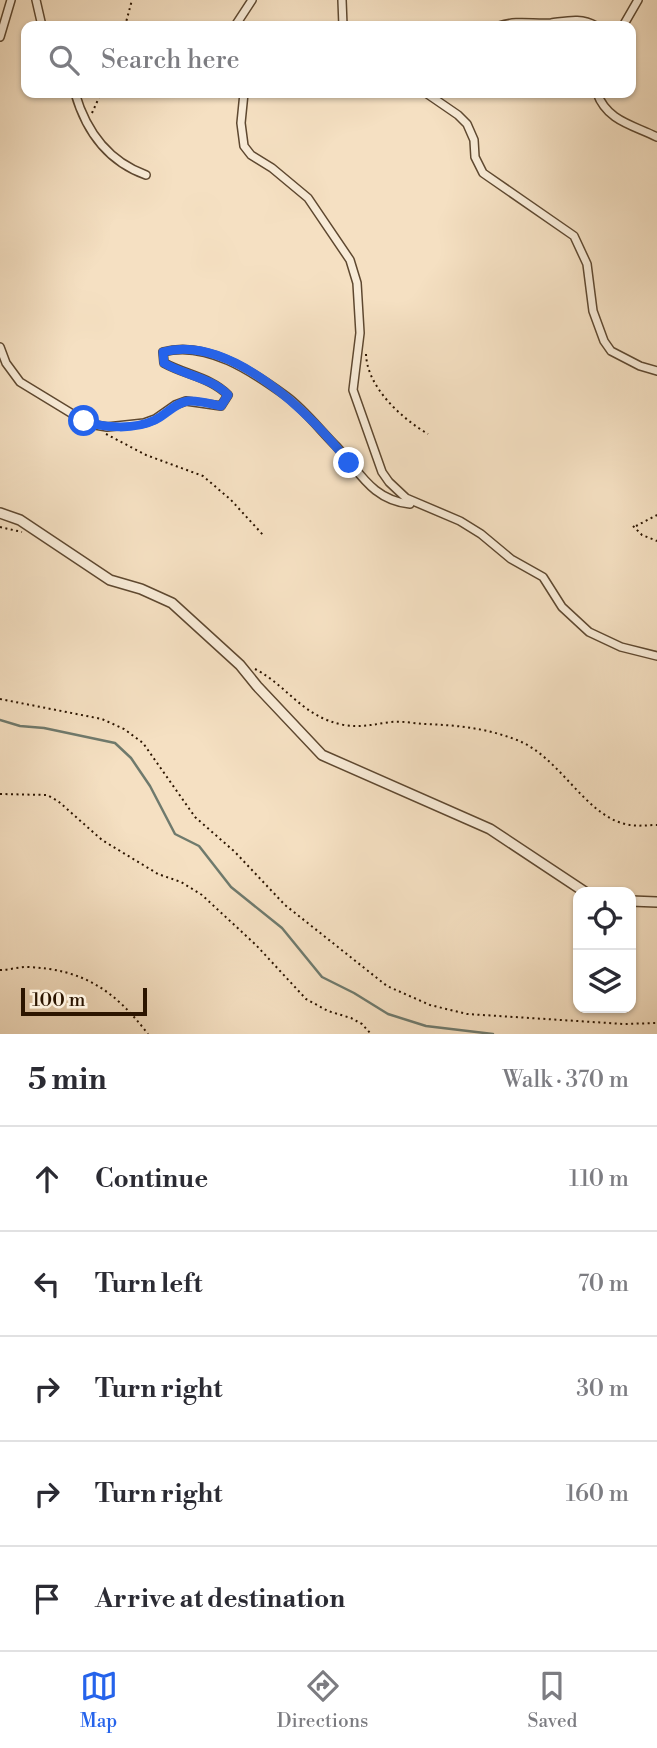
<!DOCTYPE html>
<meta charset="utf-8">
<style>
body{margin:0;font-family:"Libre Bodoni",serif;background:#f2f2f3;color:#2b2b33}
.controls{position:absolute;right:21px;bottom:21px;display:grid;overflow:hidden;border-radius:14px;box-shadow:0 2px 5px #0004}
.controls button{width:63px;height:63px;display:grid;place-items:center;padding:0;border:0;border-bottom:2px solid #e1e1e2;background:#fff;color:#2b2b33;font:35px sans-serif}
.scale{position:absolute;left:21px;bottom:18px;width:126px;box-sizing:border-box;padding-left:7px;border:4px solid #2c1500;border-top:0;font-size:19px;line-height:24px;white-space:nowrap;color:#2c1500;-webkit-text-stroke:5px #f8ebd7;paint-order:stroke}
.stop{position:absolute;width:21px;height:21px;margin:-16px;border:5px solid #2563eb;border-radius:50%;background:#fff}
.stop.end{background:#2563eb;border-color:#fff;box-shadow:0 2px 7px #0008}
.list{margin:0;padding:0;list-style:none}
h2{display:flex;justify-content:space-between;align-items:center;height:91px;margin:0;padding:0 28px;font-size:30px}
h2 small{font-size:23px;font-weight:400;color:#7c7c81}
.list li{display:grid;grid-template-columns:46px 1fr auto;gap:21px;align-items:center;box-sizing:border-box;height:105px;padding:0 28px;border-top:2px solid #e1e1e2}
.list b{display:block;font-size:26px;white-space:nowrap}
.list em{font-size:23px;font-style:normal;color:#7c7c81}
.icon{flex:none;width:38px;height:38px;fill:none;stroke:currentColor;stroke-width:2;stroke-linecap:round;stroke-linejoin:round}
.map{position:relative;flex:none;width:657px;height:1034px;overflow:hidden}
.search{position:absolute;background:#fff;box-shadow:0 2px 5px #0004;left:21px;right:21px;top:21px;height:77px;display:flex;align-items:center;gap:18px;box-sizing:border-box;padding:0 24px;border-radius:14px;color:#7c7c81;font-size:26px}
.sheet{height:616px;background:#fff}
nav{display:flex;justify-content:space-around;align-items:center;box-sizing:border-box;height:98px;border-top:2px solid #e1e1e2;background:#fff;font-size:19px;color:#7c7c81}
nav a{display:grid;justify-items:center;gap:4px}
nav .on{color:#2563eb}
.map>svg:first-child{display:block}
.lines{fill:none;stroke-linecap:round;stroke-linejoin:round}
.stream{stroke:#6f7a6d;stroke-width:2.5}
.minor-casing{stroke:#5e4830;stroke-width:10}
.tertiary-casing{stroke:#5e4830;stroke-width:12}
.path{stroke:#2c1500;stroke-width:2;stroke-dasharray:2 3.5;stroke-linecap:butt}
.minor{stroke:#f8ebd7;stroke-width:7}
.tertiary{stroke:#f8ebd7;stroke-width:9}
.route{stroke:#2563eb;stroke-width:9}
</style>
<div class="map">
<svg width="657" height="1034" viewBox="0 0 657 1034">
<rect width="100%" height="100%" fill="#f5e0c2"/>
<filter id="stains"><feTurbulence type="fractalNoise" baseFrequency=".00286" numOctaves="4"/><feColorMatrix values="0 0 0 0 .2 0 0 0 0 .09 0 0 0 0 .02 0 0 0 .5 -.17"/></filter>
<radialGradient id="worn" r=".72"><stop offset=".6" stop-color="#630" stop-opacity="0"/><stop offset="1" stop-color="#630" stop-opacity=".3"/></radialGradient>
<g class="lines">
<path class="stream" d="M 0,720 L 20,726 L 44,728 L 115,743 L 131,758 L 150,786 L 175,834 L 199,846 L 231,887 L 282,928 L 322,977 L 354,993 L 388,1014 L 426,1026 L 493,1034"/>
<defs>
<g id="minor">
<path d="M 36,0 L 42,26"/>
<path d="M 342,0 L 343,26"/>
<path d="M 235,26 L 252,0"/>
<path d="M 499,26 C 517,20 532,24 551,23 C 567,21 581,17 596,26"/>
<path d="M 623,26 L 638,0"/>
<path d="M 0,37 L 11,0"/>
<path d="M 75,93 C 86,131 107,161 146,175"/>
<path d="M 244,93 L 241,123 L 244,146 L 251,155 L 272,168 L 308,198 L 350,260 L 357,283 L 360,333 L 353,390 L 382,472 L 389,482 L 406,498 L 460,521 L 481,534 L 511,559 L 543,577 L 562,607 L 589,632 L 621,647 L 657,656"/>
<path d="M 426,93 L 458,115 L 467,124 L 474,140 L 475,157 L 483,173 L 574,236 L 587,264 L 593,311 L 604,341 L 611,351 L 640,366 L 657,371"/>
<path d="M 597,93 C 607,121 633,125 657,137"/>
<path d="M 0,347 L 6,363 L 20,382 L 84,421 L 95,425 L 107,427 L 144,423 L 155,419 L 175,405 L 186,401 L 221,406 L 228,395 C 210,377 186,375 164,363 L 163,352 C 206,340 253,372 286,396 C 304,409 320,430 336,446 C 360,472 372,500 410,504"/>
</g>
<g id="tertiary">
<path d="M 0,513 L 20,520 L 110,580 L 141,589 L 172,603 L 240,665 L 257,686 L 322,755 L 490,829 L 585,892"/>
<path d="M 631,901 L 657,902"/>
</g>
</defs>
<use href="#minor" class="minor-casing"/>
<use href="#tertiary" class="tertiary-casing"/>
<g class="path">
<path d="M 125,26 L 132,0"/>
<path d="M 92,113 L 101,93"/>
<path d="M 366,354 C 367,387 401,418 428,434"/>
<path d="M 106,434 L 146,455 L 203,476 L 231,500 L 264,536"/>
<path d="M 633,526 L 642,535 L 657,541"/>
<path d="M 636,526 L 657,515"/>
<path d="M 0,527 L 22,532"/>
<path d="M 255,669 C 288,686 302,717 344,725 C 361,728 375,724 391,722 C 402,721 413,723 423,724 C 456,725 486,728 517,740 C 560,757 584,814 625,824 C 636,827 646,825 657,825"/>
<path d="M 0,699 L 102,719 L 124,729 L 143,743 L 195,817 L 235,852 L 285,905 L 387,986 L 430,1005 L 467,1014 L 624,1024 L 657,1023"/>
<path d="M 0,794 L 47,795 L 58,801 L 102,840 L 158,874 L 181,882 L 202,895 L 256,945 L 306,999 L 328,1011 L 351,1018 L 362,1024 L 371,1034"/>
<path d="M 0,970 C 9,970 18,967 27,967 C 84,969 115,991 148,1034"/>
</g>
<use href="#minor" class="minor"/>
<use href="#tertiary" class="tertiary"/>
</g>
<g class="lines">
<path class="route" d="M 84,421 C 105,428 134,430 155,420 C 167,414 175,403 188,401 C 199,400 211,404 221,406 L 228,395 C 210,377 186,376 164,363 L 163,352 C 230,334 312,414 349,463"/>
</g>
<rect width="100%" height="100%" filter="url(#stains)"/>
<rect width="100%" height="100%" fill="url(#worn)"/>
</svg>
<div class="controls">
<button><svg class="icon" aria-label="locate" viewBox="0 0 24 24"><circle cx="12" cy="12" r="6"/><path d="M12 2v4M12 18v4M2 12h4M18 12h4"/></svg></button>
<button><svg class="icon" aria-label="layers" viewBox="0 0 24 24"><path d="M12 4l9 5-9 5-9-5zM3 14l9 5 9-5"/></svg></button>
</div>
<div class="scale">100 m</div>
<div class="stop" style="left:84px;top:421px"></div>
<div class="stop end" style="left:349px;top:463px"></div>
<div class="search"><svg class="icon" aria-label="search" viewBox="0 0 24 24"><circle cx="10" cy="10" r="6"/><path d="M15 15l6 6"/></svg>Search here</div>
</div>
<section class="sheet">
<h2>5 min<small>Walk · 370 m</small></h2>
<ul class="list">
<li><svg class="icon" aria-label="ahead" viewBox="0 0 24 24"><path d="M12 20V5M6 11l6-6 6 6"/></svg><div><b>Continue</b></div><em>110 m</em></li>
<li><svg class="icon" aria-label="left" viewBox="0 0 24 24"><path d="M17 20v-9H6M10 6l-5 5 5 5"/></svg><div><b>Turn left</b></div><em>70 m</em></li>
<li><svg class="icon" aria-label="right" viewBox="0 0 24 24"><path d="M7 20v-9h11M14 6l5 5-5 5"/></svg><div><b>Turn right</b></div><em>30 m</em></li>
<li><svg class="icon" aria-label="right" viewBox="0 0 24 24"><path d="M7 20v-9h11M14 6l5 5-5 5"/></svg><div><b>Turn right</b></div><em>160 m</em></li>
<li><svg class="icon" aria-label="arrive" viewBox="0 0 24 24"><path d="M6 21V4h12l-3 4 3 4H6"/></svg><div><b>Arrive at destination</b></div></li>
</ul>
</section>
<nav>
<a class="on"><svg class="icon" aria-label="map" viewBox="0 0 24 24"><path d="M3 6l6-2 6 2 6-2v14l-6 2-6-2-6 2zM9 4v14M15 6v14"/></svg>Map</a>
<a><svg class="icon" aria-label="directions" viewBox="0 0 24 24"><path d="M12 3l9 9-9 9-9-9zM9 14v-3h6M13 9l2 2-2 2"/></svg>Directions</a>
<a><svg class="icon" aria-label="saved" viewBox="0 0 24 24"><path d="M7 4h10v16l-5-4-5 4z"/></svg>Saved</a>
</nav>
